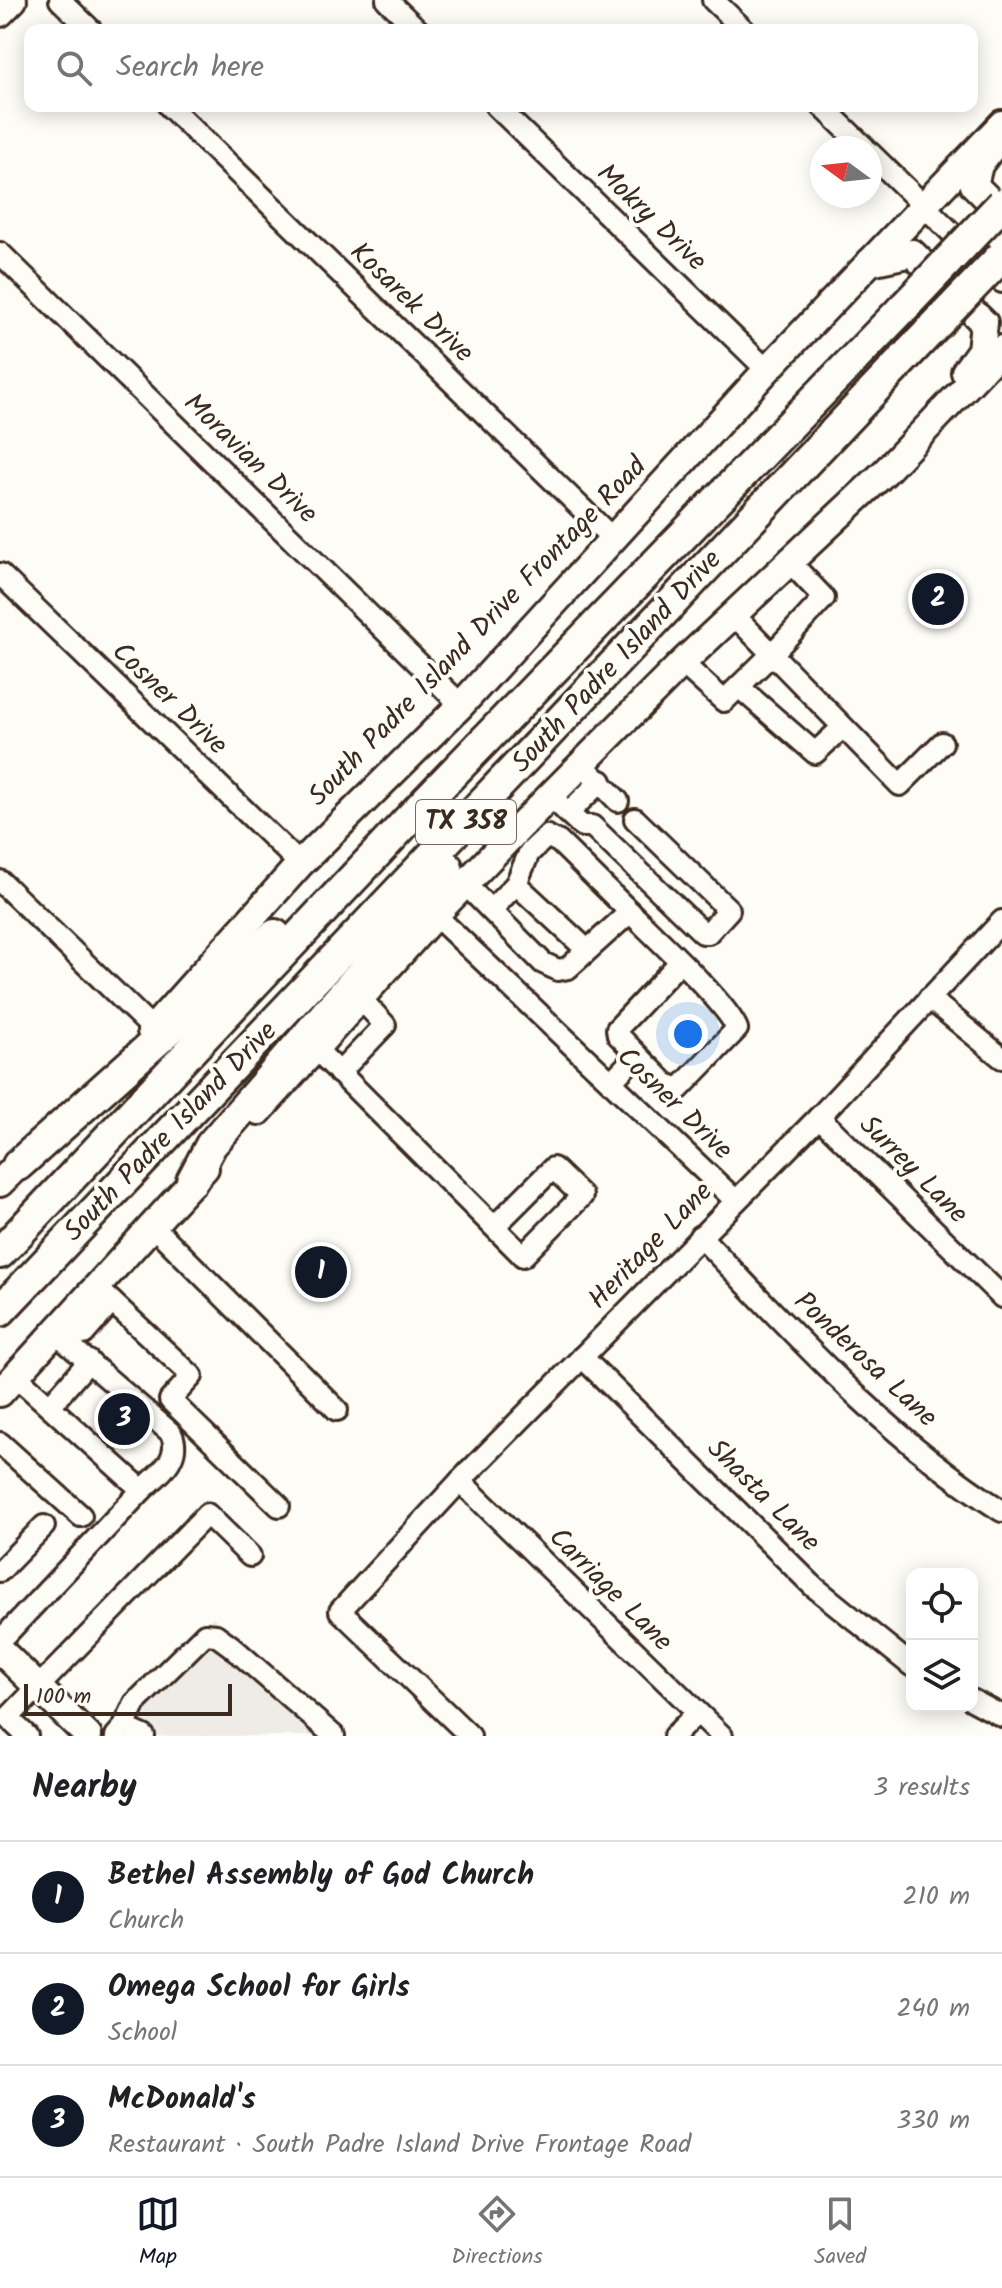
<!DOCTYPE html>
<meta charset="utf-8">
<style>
body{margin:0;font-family:Kalam,sans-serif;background:#f6f6f6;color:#202124}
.controls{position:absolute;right:24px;bottom:24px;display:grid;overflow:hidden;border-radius:16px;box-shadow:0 4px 20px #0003}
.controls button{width:72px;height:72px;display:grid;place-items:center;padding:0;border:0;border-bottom:2px solid #e0e0e0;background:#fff;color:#202124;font:40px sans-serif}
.compass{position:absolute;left:810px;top:136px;width:72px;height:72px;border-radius:50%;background:#fff;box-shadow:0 4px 20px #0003;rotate:285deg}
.scale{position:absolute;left:24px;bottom:20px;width:208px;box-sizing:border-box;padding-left:8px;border:4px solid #3b2a1e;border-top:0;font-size:22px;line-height:28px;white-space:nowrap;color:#3b2a1e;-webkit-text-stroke:6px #fdfcf7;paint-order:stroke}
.you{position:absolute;left:688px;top:1034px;width:28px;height:28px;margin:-20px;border:6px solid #fff;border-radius:50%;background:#1a73e8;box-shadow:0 0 0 12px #1a73e833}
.badge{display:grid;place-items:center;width:52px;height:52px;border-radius:50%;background:#111827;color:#fff;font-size:26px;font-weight:700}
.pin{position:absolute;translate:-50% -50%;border:4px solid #fff;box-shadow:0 2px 8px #0006}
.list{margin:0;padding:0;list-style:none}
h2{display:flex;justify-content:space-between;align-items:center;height:104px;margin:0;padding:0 32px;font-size:34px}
h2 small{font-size:26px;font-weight:400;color:#757577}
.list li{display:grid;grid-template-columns:52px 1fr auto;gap:24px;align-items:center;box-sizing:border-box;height:112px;padding:0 32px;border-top:2px solid #e0e0e0}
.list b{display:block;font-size:30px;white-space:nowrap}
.list p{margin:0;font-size:26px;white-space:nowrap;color:#757577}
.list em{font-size:26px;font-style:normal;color:#757577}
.icon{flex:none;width:44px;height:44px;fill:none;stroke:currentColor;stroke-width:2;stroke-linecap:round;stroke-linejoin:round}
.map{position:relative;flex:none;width:1002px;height:1736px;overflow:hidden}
.search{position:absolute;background:#fff;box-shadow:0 4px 20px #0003;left:24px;right:24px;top:24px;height:88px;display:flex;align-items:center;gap:20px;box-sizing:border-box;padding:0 28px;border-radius:16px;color:#757577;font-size:30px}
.sheet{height:440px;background:#fff}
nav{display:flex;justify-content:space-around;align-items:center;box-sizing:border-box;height:112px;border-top:2px solid #e0e0e0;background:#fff;font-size:22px;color:#757577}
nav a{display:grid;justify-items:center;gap:4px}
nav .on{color:#111827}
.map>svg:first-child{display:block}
.built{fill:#efece7}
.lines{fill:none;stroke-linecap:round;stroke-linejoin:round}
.minor-casing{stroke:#3b2a1e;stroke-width:26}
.major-casing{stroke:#3b2a1e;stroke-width:32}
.highway-casing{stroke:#3b2a1e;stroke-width:36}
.minor{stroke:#fdfcf7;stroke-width:20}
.major{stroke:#fdfcf7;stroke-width:26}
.highway{stroke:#fdfcf7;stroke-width:30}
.highway-bridge-casing{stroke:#3b2a1e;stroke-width:36;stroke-linecap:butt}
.highway-bridge{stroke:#fdfcf7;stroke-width:30}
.labels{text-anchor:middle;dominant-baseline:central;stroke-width:8;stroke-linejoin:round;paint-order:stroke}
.shield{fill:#fdfcf7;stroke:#75695f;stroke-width:2}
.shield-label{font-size:26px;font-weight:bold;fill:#3b2a1e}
.street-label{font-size:28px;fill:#3b2a1e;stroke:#fdfcf7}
</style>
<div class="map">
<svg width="1002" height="1736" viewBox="0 0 1002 1736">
<rect width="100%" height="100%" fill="#fdfcf7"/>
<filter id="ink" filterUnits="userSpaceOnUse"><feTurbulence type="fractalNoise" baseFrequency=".0125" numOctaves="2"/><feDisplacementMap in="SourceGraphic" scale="16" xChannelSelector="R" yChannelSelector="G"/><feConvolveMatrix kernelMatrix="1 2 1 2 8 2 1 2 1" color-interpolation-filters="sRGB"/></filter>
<g filter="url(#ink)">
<path class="built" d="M 213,1617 L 341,1736 L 122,1736 L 110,1723 Z"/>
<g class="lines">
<defs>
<g id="minor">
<path d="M 60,0 L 91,30"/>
<path d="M 387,0 L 418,30"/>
<path d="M 713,0 L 744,30"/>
<path d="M 169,106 L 614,540"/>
<path d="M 496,106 L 767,370"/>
<path d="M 822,106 L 865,148"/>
<path d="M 870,153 L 1002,282"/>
<path d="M 0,253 L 461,705"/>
<path d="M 789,561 L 824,598 L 772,654 L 900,785 L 942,743"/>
<path d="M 0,574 L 300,864"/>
<path d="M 682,663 L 724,701 L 772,654 L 733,614"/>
<path d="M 739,687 L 815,753 L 843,727"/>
<path d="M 582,764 L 618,801"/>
<path d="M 550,796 L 582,826 L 592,826 L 703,933 L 708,933 L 729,910 L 635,819"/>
<path d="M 568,813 L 601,781"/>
<path d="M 0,881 L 153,1029"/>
<path d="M 516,884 L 587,950"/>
<path d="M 466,885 L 543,963 L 558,970 L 568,968 L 630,912 C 652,934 728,1004 737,1029 L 679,1089 L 666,1084 L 618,1035 L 617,1029 L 680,962"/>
<path d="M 491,910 L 516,884 L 529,853 L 547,836 L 559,842 L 630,912"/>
<path d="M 435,915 L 735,1200"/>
<path d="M 929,998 L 1002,1058"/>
<path d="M 317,1050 L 523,1256 L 582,1196 L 553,1168 L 494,1227"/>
<path d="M 339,1073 L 385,1025 L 362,1000"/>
<path d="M 611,1082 L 637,1055"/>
<path d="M 819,1117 L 1002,1297"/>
<path d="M 151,1224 L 337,1410"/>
<path d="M 700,1236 C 794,1334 887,1438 1002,1511"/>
<path d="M 95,1286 L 192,1376 L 170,1400 L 279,1506"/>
<path d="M 67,1318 L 84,1334 L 112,1302"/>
<path d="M 54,1332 L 171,1433 C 183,1458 158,1475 142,1490"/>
<path d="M 582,1357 L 813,1586 L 912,1666"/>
<path d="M 50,1406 L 89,1361"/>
<path d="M 0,1443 L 81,1516"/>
<path d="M 460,1481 L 722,1736"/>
<path d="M 0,1571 L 44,1526"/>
<path d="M 0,1641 L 142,1490 L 16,1376"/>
<path d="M 972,1700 L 1002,1716"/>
<path d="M 124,1727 L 144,1736"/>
<path d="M 27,1736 L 8,1718 L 207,1514 L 250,1556"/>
<path d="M 116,1736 L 124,1727 L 135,1703 L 205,1634 L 216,1635 L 231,1646 L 334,1736"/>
<path d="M 470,1736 L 340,1611 L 460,1481 L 819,1117 L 1002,921"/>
<path d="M 674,1736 L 696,1714"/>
</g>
<g id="major">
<path d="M 0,13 L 13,0"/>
<path d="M 993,146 L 979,165 L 974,185 L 1002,213"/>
<path d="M 870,262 L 912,253 L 984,323 L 981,350 L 965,372"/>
<path d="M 151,1031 L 300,864 L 461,705 L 767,370 L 1002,124"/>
<path d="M 259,1111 L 435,915 L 550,796 L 682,663 L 885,472 L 1002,349"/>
<path d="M 0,1183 L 33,1150"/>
<path d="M 0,1393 L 205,1168"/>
<path d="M 0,1650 L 88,1736"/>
</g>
<g id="highway">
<path d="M 18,1165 L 275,935"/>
<path d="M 192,1181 L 211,1145 L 375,958 L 447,867"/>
<path d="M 0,1253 L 426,801 L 906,305"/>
<path d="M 0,1311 L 930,331"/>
</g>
</defs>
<use href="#minor" class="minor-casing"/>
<use href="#major" class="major-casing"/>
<use href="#highway" class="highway-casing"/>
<use href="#minor" class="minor"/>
<use href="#major" class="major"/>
<use href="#highway" class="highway"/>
<defs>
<g id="highway-bridge">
<path d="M 906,305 L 1002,204"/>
<path d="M 930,331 L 1002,256"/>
</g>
</defs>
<use href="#highway-bridge" class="highway-bridge-casing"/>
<use href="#highway-bridge" class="highway-bridge"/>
</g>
</g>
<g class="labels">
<rect class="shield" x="416" y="800" width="100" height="44" rx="6"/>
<g class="shield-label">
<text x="466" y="822">TX 358</text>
</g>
<g class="street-label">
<text transform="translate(651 218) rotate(44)">Mokry Drive</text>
<text transform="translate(411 303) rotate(44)">Kosarek Drive</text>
<text transform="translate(250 459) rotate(44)">Moravian Drive</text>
<text transform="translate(478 632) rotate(-46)">South Padre Island Drive Frontage Road</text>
<text transform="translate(617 662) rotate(-47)">South Padre Island Drive</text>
<text transform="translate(169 699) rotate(44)">Cosner Drive</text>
<text transform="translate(674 1104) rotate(44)">Cosner Drive</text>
<text transform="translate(171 1132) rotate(-46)">South Padre Island Drive</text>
<text transform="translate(913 1170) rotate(45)">Surrey Lane</text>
<text transform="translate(651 1246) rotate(-46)">Heritage Lane</text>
<text transform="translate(865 1360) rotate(43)">Ponderosa Lane</text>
<text transform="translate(763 1496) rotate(45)">Shasta Lane</text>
<text transform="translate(610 1590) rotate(45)">Carriage Lane</text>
</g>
</g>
</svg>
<div class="controls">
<button><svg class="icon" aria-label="locate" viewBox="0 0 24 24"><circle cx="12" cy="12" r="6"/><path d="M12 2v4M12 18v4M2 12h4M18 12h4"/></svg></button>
<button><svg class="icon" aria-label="layers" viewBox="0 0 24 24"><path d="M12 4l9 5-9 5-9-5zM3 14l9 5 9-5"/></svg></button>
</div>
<svg class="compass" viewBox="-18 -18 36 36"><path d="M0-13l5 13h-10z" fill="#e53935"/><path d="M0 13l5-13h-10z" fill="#757577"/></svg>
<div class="scale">100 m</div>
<div class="you"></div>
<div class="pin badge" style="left:321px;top:1272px">1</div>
<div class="pin badge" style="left:938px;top:599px">2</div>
<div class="pin badge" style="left:124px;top:1419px">3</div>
<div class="search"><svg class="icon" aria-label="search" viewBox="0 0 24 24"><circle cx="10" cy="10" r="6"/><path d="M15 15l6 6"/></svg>Search here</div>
</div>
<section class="sheet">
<h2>Nearby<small>3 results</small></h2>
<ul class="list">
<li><span class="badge">1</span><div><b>Bethel Assembly of God Church</b><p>Church</p></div><em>210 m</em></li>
<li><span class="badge">2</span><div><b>Omega School for Girls</b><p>School</p></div><em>240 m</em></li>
<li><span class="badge">3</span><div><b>McDonald's</b><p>Restaurant · South Padre Island Drive Frontage Road</p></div><em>330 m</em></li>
</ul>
</section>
<nav>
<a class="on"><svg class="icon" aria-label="map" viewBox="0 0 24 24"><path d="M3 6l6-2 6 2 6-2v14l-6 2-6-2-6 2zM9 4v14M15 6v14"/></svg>Map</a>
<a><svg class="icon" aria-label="directions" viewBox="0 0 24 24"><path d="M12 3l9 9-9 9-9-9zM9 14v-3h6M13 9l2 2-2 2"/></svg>Directions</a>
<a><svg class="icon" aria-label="saved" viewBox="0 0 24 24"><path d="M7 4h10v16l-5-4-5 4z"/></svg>Saved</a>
</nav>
